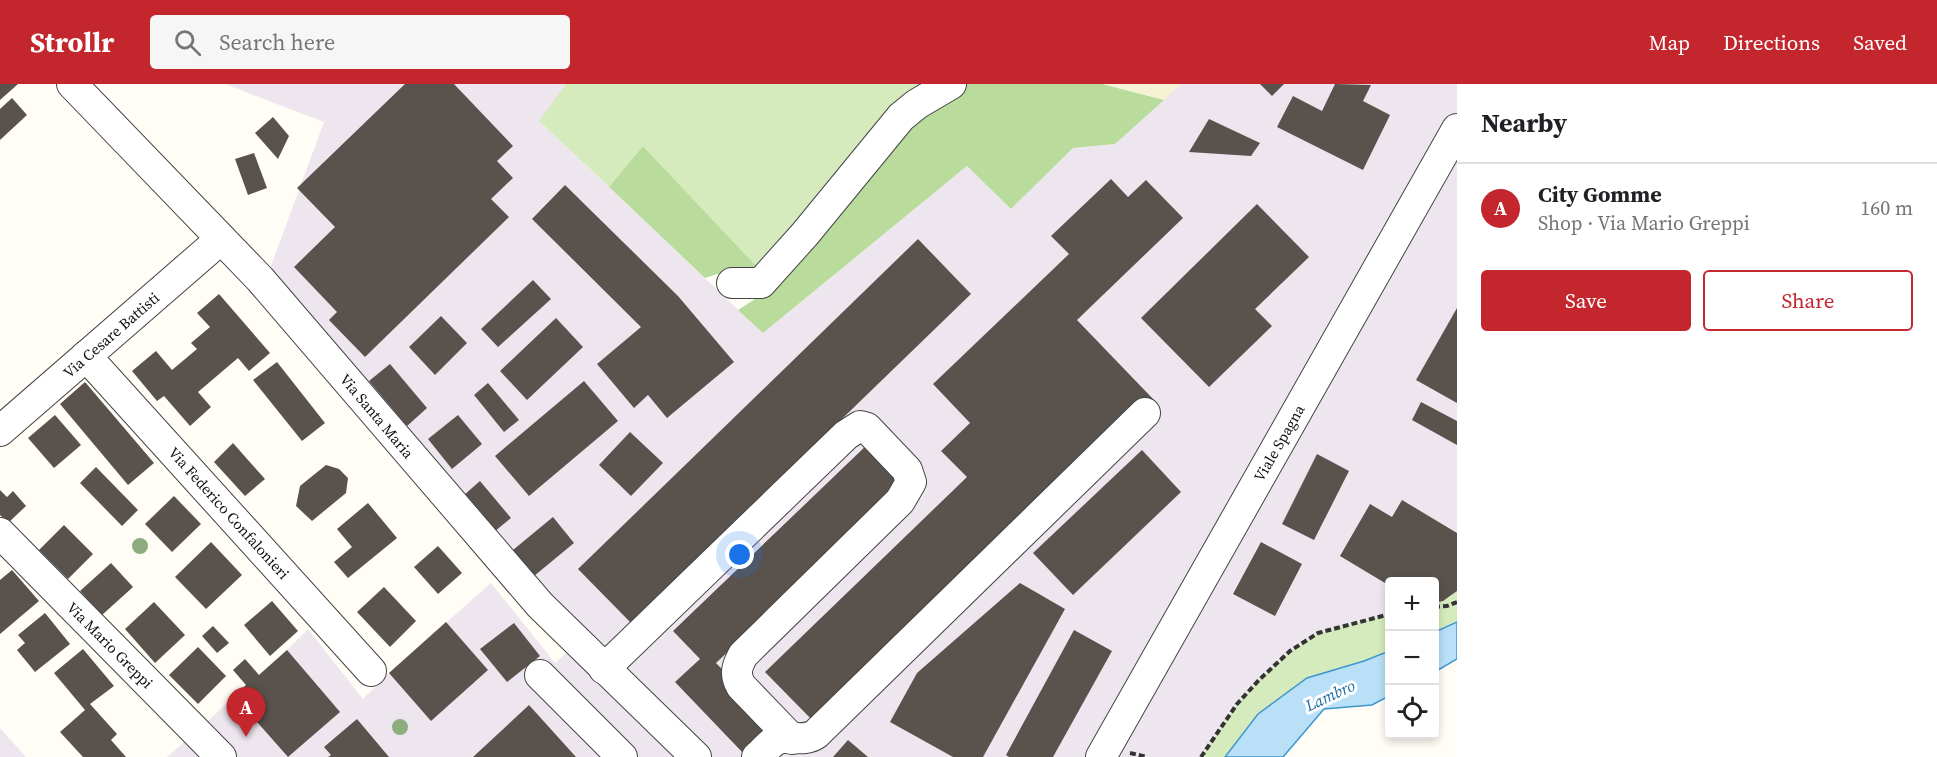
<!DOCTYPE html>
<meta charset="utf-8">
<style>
body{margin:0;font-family:"Source Serif 4",serif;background:#f6f6f6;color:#202124}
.controls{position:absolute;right:18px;bottom:18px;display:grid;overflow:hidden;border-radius:6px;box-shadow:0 3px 9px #0003}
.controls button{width:54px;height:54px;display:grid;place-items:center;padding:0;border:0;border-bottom:2px solid #e0e0e0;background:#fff;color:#202124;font:30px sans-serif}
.you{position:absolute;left:740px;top:471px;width:21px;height:21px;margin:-15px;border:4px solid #fff;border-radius:50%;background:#1a73e8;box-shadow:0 0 0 9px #1a73e833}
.badge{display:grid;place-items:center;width:39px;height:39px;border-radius:50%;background:#c4262e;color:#fff;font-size:20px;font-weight:700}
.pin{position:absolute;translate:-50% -50px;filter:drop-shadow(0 2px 3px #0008)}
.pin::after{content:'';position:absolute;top:32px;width:21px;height:18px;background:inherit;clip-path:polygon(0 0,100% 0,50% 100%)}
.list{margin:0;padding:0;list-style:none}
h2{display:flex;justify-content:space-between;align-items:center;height:78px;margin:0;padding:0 24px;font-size:26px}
h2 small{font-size:20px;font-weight:400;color:#757577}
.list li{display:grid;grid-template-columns:39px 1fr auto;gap:18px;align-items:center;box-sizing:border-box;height:90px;padding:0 24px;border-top:2px solid #e0e0e0}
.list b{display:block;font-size:22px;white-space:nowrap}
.list p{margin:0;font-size:20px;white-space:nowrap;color:#757577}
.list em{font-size:20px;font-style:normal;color:#757577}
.actions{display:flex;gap:12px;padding:18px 24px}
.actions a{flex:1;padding:14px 0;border:2px solid #c4262e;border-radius:6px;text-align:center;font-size:21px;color:#c4262e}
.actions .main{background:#c4262e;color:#fff}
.icon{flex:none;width:33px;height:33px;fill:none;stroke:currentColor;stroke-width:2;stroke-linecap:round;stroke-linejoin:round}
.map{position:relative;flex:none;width:1457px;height:673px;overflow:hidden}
header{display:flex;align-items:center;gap:36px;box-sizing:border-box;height:84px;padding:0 30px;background:#c4262e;color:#fff}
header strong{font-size:28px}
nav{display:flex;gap:33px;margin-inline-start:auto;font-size:21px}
.search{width:420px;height:54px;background:#f6f6f6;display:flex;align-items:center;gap:15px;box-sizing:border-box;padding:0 21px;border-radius:6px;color:#757577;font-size:22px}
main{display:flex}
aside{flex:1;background:#fff}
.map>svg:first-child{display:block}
.industrial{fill:#eee6ef}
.farmland{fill:#f6f3d4}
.green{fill:#d5ebbd}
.forest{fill:#b9dc9c}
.water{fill:#b9e0f7;stroke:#3f96cf;stroke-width:1.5}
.building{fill:#5a524d}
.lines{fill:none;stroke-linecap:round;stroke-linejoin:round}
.minor-casing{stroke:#444;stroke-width:32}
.path{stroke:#333;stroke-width:4;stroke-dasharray:6 3;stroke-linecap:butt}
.minor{stroke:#fff;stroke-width:30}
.tree{fill:#8dad7f}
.labels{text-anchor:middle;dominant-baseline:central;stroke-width:6;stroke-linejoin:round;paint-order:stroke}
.street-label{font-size:15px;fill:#111;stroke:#fff}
.water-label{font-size:16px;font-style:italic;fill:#1768a6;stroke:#fff}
</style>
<header>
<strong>Strollr</strong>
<div class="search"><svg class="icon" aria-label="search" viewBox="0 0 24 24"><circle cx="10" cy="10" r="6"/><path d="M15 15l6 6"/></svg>Search here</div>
<nav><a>Map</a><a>Directions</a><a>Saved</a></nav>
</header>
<main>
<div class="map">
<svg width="1457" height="673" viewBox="0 0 1457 673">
<rect width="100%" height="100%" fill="#fffdf5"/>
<g class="industrial">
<path d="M 225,0 L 566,0 L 540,38 L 763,249 L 967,82 L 1011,125 L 1073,64 L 1115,60 L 1181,0 L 1457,0 L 1457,507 L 1443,517 L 1435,519 L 1434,498 L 1390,498 L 1389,530 L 1318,549 L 1237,620 L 1201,673 L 167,673 L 204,641 L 234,612 L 287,566 L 308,545 L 363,615 L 389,589 L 491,499 L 555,579 L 582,554 L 268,190 L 324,38 Z"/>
<path d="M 0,644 L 26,673 L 0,673 Z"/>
</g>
<path class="farmland" d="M 1102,0 L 1181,0 L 1164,16 Z"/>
<g class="green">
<path d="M 566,0 L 928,0 L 760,186 L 643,62 L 609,103 L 539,37 Z"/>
<path d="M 1457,507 L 1457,538 L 1435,548 L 1434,519 L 1443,517 Z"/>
<path d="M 1389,530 L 1389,567 L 1258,630 L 1225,673 L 1201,673 L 1237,620 L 1259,596 L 1290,567 L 1318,549 Z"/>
</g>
<g class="forest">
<path d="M 966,0 L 1102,0 L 1164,16 L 1115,60 L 1073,64 L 1011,125 L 967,82 L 763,249 L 738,226 L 766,208 L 911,39 Z"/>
<path d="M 643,62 L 760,186 L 736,184 L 705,194 L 609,103 Z"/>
</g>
<g class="water">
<path d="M 1457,538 L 1457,575 L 1435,588 L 1435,548 Z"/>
<path d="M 1389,567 L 1389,612 L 1372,621 L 1324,625 L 1283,673 L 1225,673 L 1258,630 L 1307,594 L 1364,577 Z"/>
</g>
<g class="building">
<path d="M 0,0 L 18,0 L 0,16 Z"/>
<path d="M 405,0 L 454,0 L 513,62 L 497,77 L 513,94 L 491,115 L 509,133 L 365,273 L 329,236 L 337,228 L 294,183 L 335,143 L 297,104 Z"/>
<path d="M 1260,0 L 1284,0 L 1272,12 Z"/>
<path d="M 1335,0 L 1371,1 L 1363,17 L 1390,31 L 1363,86 L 1277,43 L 1293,12 L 1322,27 Z"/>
<path d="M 12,14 L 27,31 L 0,56 L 0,25 Z"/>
<path d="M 273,33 L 289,52 L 278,75 L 255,49 Z"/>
<path d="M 1209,35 L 1260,59 L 1251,72 L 1189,68 Z"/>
<path d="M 254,69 L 267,104 L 248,111 L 235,75 Z"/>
<path d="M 1111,95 L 1128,113 L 1146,96 L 1183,134 L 1077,236 L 1155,317 L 817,641 L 765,588 L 967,393 L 941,367 L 970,339 L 933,300 L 1069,170 L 1051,152 Z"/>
<path d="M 565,101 L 678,212 L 734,278 L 667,334 L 648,311 L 634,324 L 597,280 L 641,243 L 532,135 Z"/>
<path d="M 1257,120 L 1309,173 L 1255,225 L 1272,242 L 1209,303 L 1141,234 Z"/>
<path d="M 918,155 L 971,210 L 631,539 L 578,485 Z"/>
<path d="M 533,196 L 551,215 L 498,263 L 481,245 Z"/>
<path d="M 219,210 L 270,269 L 249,287 L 238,274 L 198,308 L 211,323 L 190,342 L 164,312 L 157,317 L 132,287 L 156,267 L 172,286 L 197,265 L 191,259 L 210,243 L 197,229 Z"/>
<path d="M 1457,224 L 1457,319 L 1416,296 Z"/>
<path d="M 441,232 L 467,259 L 435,291 L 409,263 Z"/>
<path d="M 556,234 L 583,263 L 527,316 L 500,287 Z"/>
<path d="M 277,278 L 325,339 L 302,357 L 253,296 Z"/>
<path d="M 390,280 L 427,324 L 407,342 L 369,297 Z"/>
<path d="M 584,297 L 618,337 L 529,412 L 495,372 Z"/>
<path d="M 85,298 L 154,379 L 128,401 L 60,320 Z"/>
<path d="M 488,299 L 519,336 L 504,348 L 474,311 Z"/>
<path d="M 1421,318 L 1457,337 L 1457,361 L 1412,336 Z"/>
<path d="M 55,331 L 81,361 L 54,384 L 28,354 Z"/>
<path d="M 458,331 L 482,360 L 452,385 L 428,355 Z"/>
<path d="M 630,348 L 663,379 L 631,412 L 599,381 Z"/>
<path d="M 871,357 L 908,396 L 716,579 L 774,639 L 743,669 L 675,598 L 700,575 L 673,547 Z"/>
<path d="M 233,359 L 265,395 L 245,412 L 214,378 Z"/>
<path d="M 1142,366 L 1181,408 L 1073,511 L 1033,469 Z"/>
<path d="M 1317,370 L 1349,387 L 1314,456 L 1282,440 Z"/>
<path d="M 326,381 L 339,385 L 348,394 L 346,409 L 312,437 L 296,422 L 300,402 Z"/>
<path d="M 96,383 L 138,426 L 122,442 L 80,399 Z"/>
<path d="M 480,397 L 511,434 L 494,448 L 464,411 Z"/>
<path d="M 0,406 L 7,413 L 13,407 L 26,422 L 8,439 L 0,431 Z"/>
<path d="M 174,412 L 201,440 L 172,468 L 145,440 Z"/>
<path d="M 1402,416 L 1457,449 L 1457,507 L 1443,517 L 1434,519 L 1434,498 L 1390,498 L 1390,502 L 1340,472 L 1370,420 L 1392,433 Z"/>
<path d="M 368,419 L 397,454 L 348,494 L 334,478 L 352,463 L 337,445 Z"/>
<path d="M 553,433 L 574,459 L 534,492 L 513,466 Z"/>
<path d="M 64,441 L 93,470 L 68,495 L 39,466 Z"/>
<path d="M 211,458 L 242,491 L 206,525 L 175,493 Z"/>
<path d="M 1261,458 L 1302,480 L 1275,532 L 1233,510 Z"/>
<path d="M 438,462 L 462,489 L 438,510 L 414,483 Z"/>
<path d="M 111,479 L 133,503 L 102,531 L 80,507 Z"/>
<path d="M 12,486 L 39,517 L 0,550 L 0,496 Z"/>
<path d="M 1020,499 L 1065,525 L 983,673 L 953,673 L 890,638 L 917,589 Z"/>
<path d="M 384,503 L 416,537 L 390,563 L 357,528 Z"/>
<path d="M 272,517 L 298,547 L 270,572 L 244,541 Z"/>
<path d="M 154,518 L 185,551 L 155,579 L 125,545 Z"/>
<path d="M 45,529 L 70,560 L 35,588 L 17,566 L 25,559 L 18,551 Z"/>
<path d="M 446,538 L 488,586 L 431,637 L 389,589 Z"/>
<path d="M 514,539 L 540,572 L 507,598 L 480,565 Z"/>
<path d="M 213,542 L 229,559 L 217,569 L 202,552 Z"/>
<path d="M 1074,546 L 1112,567 L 1053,673 L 1009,673 L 1006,671 Z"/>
<path d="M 198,563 L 226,592 L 198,620 L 169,591 Z"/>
<path d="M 83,565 L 114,602 L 90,620 L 117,650 L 111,656 L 126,673 L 83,673 L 60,648 L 85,626 L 54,589 Z"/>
<path d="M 287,566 L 340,628 L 288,673 L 234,612 L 246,601 L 233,586 L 245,575 L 259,591 Z"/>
<path d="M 529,621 L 576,673 L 473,673 Z"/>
<path d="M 357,635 L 389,673 L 328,673 L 331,671 L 324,663 Z"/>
<path d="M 848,656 L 868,673 L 833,673 Z"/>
</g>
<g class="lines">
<defs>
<g id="minor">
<path d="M 72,0 L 260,195 L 540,521 L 696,673"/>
<path d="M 732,199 L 761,199 L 805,150 L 901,33 L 917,20 L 951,0"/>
<path d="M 86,272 L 371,587"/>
<path d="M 0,347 L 221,155"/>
<path d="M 0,449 L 221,673"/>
<path d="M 604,585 L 846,351 L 860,342 L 867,344 L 907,386 L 911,398 L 900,417 L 743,571 C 737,582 734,590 741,602 L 792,655"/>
<path d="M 540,591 L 622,673"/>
<path d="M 757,673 C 763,668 769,660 776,656 C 789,650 803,659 816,650 L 1145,329"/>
<path d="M 1101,673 L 1457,45"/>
</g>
</defs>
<use href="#minor" class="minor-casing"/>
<g class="path">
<path d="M 1434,523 L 1447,522 L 1457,518"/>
<path d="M 1130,669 L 1147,673"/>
<path d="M 1201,673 L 1237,620 L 1259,596 L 1290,567 L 1318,549 L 1390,530"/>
</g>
<use href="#minor" class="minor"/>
</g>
<g class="tree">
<circle cx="140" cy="462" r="8"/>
<circle cx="400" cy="643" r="8"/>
</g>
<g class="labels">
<g class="street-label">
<text transform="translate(111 251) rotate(-41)">Via Cesare Battisti</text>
<text transform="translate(377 332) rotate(50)">Via Santa Maria</text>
<text transform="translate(1279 359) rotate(-60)">Viale Spagna</text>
<text transform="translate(229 429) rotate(48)">Via Federico Confalonieri</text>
<text transform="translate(110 561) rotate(45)">Via Mario Greppi</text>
</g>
<g class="water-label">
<text transform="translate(1330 611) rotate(-25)">Lambro</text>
</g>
</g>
</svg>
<div class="controls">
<button>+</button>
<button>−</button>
<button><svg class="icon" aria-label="locate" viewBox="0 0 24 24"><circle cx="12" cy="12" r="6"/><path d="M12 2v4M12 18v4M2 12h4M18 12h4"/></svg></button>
</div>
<div class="you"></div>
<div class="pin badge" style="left:246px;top:653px">A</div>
</div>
<aside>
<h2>Nearby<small></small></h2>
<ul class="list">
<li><span class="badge">A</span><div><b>City Gomme</b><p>Shop · Via Mario Greppi</p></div><em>160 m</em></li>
</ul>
<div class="actions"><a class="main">Save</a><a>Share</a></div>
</aside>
</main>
